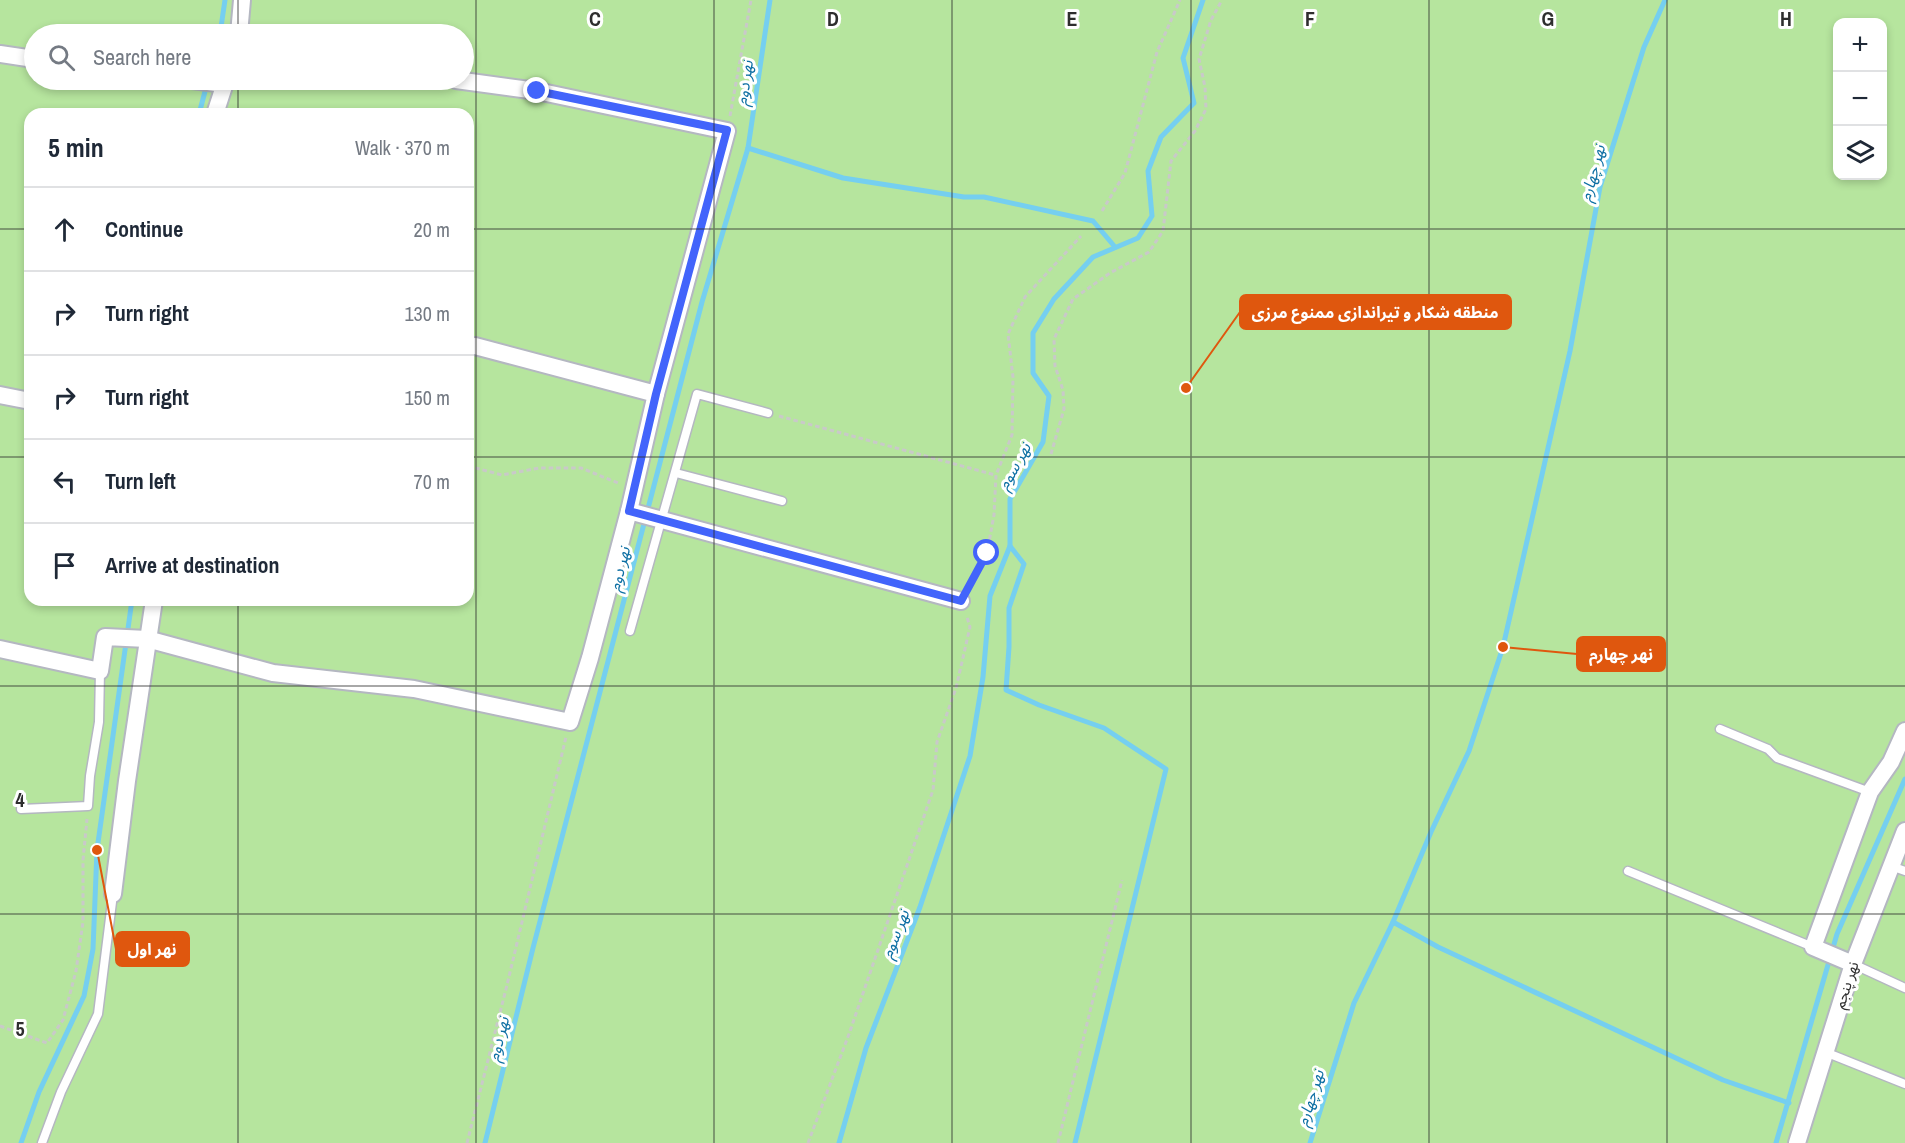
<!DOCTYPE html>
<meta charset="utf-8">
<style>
body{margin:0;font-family:"Archivo Narrow","Noto Sans Arabic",sans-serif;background:#f2f2f3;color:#1f2937}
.controls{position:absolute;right:18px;top:18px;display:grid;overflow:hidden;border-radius:12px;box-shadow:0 3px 9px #0003}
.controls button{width:54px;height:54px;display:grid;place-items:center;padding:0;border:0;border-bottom:2px solid #e0e1e3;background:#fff;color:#1f2937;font:30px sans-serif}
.stop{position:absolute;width:18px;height:18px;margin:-14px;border:4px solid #4264fb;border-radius:50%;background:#fff}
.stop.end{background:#4264fb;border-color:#fff;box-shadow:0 2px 6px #0008}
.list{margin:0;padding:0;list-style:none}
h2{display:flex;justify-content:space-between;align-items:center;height:78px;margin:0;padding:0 24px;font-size:26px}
h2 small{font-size:20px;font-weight:400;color:#747a83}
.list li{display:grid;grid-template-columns:39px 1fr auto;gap:18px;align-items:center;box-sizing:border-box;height:84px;padding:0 24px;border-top:2px solid #e0e1e3}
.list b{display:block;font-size:22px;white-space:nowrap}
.list em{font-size:20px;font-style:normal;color:#747a83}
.icon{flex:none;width:33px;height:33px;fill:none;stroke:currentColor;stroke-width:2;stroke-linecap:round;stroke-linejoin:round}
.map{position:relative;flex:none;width:1905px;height:1143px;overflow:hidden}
.search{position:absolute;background:#fff;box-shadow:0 3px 9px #0003;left:24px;top:24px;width:450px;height:66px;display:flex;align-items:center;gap:15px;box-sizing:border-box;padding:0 21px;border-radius:33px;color:#747a83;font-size:22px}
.panel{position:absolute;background:#fff;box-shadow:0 3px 9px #0003;left:24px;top:108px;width:450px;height:498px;border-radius:18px}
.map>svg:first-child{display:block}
.green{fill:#b6e59e;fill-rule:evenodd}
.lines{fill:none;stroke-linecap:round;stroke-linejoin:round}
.stream{stroke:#75cff0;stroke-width:5}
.lane-casing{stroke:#b4b7c1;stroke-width:11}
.street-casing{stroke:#b4b7c1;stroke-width:20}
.path{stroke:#c9c9c9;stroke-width:3;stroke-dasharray:4.5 3;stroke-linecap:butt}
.lane{stroke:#fff;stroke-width:8}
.street{stroke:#fff;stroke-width:16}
.route{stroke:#4264fb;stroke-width:8}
.grid{fill:none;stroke:#2e2e2e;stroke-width:1.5;stroke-opacity:0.55}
.labels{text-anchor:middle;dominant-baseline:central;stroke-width:6;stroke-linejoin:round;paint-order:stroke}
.street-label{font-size:15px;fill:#2e2e2e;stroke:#fff}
.water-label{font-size:16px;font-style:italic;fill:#0d6fa3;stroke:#fff}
.grid-label{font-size:20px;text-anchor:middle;font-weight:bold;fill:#2e2e2e;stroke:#fff;stroke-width:6;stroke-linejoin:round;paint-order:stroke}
.leader{fill:none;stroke:#df570e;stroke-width:2}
.callout-dot{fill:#df570e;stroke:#fff;stroke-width:2}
.callout{fill:#df570e;stroke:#df570e;stroke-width:2}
.callout-label{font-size:16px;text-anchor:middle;font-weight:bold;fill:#fff}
</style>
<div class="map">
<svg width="1905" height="1143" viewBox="0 0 1905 1143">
<rect width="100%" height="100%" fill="#efe9e1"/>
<path class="green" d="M 0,0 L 1905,0 L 1905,1143 L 0,1143 ZM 1838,22 L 1882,22 L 1882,176 L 1838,176 ZM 34,34 L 464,34 L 464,80 L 34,80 ZM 30,114 L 468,114 L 468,600 L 30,600 Z"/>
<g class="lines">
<g class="stream">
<path d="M 220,34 L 225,0"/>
<path d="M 199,114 L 207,84"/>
<path d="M 748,148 L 843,178 L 964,197 L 984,197 L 1093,221 L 1115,247"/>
<path d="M 1010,546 L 1024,564 L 1009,608 L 1009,647 L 1006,690 L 1039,705 L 1104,728 L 1166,769 L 1075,1143"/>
<path d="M 1393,922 L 1438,947 L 1723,1080 L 1789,1103"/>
<path d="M 21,1143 L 39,1092 L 84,996 L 93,949 L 97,850 L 132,600"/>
<path d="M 485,1143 L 533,948 L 702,302 L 748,148 L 770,0"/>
<path d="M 839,1143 L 866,1048 L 920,907 L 970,756 L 983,677 L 990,596 L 1010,546 L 1010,499 L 1043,442 L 1049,396 L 1033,373 L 1033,333 L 1054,299 L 1093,257 L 1138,238 L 1152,216 L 1148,171 L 1161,137 L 1194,103 L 1183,58 L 1203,0"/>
<path d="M 1310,1143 L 1354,1003 L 1393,922 L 1431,832 L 1469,751 L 1503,647 L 1570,351 L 1600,187 L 1644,47 L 1665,0"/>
<path d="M 1776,1143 L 1837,934 L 1905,779"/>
</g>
<defs>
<g id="lane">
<path d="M 676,473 L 782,501"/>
<path d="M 630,631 L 697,394 L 768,413"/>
<path d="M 1720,729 L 1768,749 L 1777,758 L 1870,792"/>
<path d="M 21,809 L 88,806 L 90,776 L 99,722 L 100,671"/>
<path d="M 1891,866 L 1905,871"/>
<path d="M 1628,871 L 1813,947"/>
<path d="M 1853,964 L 1905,988"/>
<path d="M 1825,1052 L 1905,1084"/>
<path d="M 42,1143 L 61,1092 L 98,1014 L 113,894"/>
</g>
<g id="street">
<path d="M 239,34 L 242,0"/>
<path d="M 0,54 L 34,59"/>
<path d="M 192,80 L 224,84"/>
<path d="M 215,114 L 226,80"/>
<path d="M 475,346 L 656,394"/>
<path d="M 0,395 L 30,401"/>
<path d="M 629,511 L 961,601"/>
<path d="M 0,649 L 100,671 L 105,637 L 147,639 L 273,673 L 414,689 L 570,722 L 590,658 L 629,511 L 656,394 L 727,131 L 537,91 L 456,80"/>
<path d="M 113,894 L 127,781 L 154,600"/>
<path d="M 1853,964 L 1813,947 L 1870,792 L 1891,762 L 1905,731"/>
<path d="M 1797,1143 L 1853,964 L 1905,831"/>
</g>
</defs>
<use href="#lane" class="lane-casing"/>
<use href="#street" class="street-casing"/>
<g class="path">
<path d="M 730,116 L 751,0"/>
<path d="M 1102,211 L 1125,173 L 1157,52 L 1180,0"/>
<path d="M 468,314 L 472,331"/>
<path d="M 779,416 L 995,475"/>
<path d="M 1051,454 L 1064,409 L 1063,390 L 1055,366 L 1054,339 L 1073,299 L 1110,273 L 1149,252 L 1163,231 L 1171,161 L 1195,131 L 1206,109 L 1205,87 L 1199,59 L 1211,20 L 1222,0"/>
<path d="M 468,466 L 502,475 L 539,468 L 581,468 L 618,483"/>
<path d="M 969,587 L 987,553 L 994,515 L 996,475 L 1012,435 L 1013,377 L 1008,334 L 1025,297 L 1081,236"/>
<path d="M 0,1026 L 47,1043 L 63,1020 L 76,971 L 83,922 L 83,860 L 87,819"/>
<path d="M 467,1143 L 507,985 L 566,737"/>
<path d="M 808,1143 L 849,1034 L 933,790 L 937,742 L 956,688 L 970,627 L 967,617"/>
<path d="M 1058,1143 L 1122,880"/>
</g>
<use href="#lane" class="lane"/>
<use href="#street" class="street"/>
</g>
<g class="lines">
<path class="route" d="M 537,91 L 727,130 L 656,394 L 629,511 L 961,601 L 987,553"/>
</g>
<path class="grid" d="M 238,0 L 238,34M 476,0 L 476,1143M 714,0 L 714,1143M 952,0 L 952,1143M 1191,0 L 1191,1143M 1429,0 L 1429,1143M 1667,0 L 1667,1143M 238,80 L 238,114M 0,229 L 30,229M 468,229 L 1905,229M 0,457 L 30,457M 468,457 L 1905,457M 238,600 L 238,1143M 0,686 L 1905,686M 0,914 L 1905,914"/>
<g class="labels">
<g class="street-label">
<text transform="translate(1846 985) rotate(-72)">نهر پنجم</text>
</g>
<g class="water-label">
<text transform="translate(744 83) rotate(-82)">نهر دوم</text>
<text transform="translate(1592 173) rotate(-75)">نهر چهارم</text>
<text transform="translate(1014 466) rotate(-61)">نهر سوم</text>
<text transform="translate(619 569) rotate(-76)">نهر دوم</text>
<text transform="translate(895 934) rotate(-69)">نهر سوم</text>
<text transform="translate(498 1039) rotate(-76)">نهر دوم</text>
<text transform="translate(1310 1098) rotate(-73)">نهر چهارم</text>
</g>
</g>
<g class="grid-label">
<text x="595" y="26">C</text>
<text x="833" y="26">D</text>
<text x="1072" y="26">E</text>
<text x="1310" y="26">F</text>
<text x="1548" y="26">G</text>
<text x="1786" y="26">H</text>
<text x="20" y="807">4</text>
<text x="20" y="1036">5</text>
</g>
<path class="leader" d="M1186 388L1240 312M1503 647L1577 654M97 850L116 949"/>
<g class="callout-dot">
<circle cx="1186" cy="388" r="6"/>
<circle cx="1503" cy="647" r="6"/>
<circle cx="97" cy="850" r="6"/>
</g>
<g class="callout">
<rect x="1240" y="295" width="271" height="34" rx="6"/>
<rect x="1577" y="637" width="88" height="34" rx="6"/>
<rect x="116" y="932" width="73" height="34" rx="6"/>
</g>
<g class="callout-label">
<text x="1375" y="318">منطقه شکار و تیراندازی ممنوع مرزی</text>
<text x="1621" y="660">نهر چهارم</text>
<text x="152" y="955">نهر اول</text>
</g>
</svg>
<div class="controls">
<button>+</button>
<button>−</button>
<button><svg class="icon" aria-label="layers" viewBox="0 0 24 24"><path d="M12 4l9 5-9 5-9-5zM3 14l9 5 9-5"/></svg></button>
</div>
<div class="stop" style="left:987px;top:553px"></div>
<div class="stop end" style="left:537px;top:91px"></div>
<div class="search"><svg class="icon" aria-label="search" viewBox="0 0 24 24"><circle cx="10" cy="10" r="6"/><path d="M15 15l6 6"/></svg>Search here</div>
<section class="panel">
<h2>5 min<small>Walk · 370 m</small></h2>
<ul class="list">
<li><svg class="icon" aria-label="ahead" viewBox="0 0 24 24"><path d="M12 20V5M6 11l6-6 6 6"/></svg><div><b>Continue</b></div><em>20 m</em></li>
<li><svg class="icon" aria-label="right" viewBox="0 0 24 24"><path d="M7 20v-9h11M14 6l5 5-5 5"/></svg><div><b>Turn right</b></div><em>130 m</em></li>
<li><svg class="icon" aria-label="right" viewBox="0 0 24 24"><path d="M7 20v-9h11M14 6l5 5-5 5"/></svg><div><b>Turn right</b></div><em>150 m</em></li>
<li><svg class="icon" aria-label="left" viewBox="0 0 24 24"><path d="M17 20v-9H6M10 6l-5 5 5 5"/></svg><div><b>Turn left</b></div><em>70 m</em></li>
<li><svg class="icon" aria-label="arrive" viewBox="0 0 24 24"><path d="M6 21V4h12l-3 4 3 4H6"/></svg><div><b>Arrive at destination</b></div></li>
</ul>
</section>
</div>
